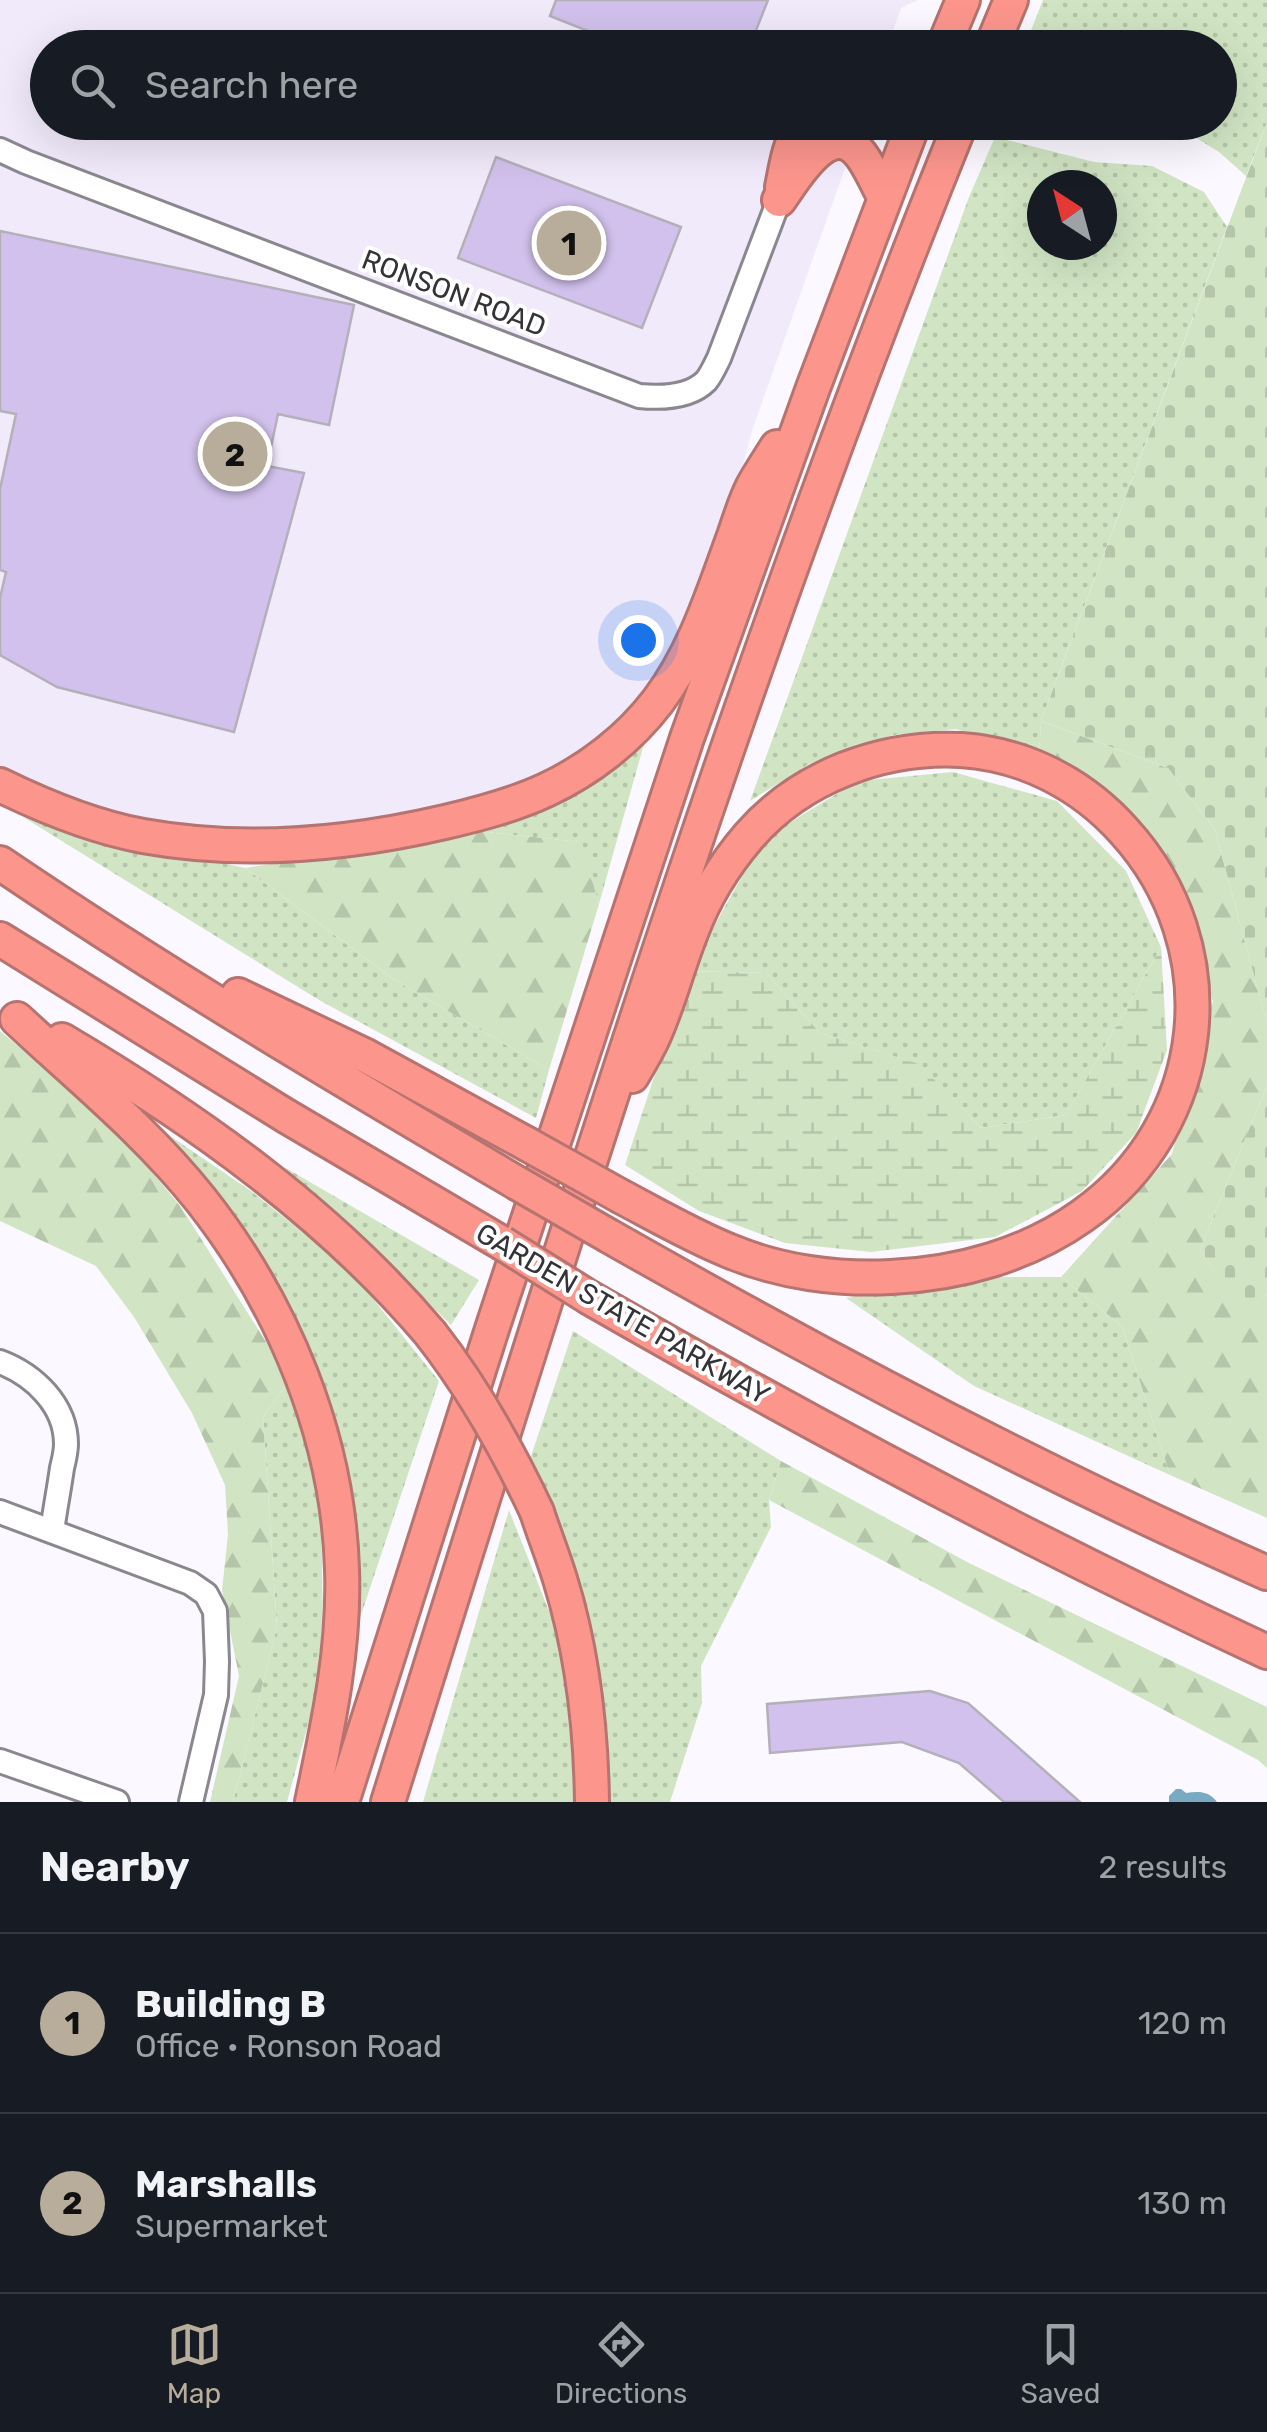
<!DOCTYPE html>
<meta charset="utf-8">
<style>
body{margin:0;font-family:Rubik,sans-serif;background:#242831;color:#f1f3f6}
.compass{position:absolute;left:1027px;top:170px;width:90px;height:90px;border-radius:50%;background:#171b24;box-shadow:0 10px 40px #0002;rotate:324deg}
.you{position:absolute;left:638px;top:640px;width:35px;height:35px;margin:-25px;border:8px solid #fff;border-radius:50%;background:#1a73e8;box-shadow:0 0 0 15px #1a73e833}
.badge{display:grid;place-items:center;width:65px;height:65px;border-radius:50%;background:#b8ad9a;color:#111;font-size:32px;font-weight:700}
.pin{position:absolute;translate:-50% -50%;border:5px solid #fff;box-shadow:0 2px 10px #0006}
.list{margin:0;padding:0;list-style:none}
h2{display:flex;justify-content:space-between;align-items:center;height:130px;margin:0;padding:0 40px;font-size:42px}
h2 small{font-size:32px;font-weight:400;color:#9ea1a6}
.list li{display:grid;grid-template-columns:65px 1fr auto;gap:30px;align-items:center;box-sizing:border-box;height:180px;padding:0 40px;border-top:2px solid #363941}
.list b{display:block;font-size:38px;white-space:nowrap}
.list p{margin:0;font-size:32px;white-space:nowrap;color:#9ea1a6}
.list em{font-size:32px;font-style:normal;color:#9ea1a6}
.icon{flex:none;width:55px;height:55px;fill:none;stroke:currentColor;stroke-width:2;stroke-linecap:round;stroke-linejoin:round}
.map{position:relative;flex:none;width:1267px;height:1802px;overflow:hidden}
.search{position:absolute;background:#171b24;box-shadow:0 10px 40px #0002;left:30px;right:30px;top:30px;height:110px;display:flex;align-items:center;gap:25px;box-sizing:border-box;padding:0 35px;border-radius:55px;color:#9ea1a6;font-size:38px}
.sheet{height:490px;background:#171b24}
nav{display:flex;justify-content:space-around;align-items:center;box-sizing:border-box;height:140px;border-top:2px solid #363941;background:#171b24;font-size:28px;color:#9ea1a6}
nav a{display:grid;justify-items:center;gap:5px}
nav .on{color:#b8ad9a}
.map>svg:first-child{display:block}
.built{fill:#f0eafb}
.green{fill:url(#green-dots);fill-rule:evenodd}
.forest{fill:url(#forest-firs)}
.wetland{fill:url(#wetland-marsh)}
.cemetery{fill:url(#cemetery-stones)}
.water{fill:#78abc1}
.building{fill:#d1c1ec;stroke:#b4b0ba;stroke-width:2.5}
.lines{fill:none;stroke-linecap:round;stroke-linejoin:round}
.minor-casing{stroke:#8a878f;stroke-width:28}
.highway-casing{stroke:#b6736f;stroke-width:38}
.minor{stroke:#fff;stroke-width:22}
.highway{stroke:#fc968d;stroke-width:32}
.highway-bridge-casing{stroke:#b6736f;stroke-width:38;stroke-linecap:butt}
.highway-bridge{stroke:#fc968d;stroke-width:32}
.labels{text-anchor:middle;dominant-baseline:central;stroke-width:8;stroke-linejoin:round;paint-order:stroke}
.street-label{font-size:28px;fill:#343337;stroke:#fff}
</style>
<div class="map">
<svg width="1267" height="1802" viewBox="0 0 1267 1802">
<defs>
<pattern id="green-dots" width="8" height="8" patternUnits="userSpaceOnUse" patternTransform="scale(2.5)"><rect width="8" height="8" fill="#d1e5c4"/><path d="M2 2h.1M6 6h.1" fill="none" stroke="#b4c5a9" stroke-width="1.8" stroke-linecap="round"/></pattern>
<pattern id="forest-firs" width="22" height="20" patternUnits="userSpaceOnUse" patternTransform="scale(2.5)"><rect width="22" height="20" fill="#d1e5c4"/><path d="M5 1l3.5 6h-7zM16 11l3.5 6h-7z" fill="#b4c5a9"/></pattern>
<pattern id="wetland-marsh" width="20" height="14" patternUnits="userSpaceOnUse" patternTransform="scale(2.5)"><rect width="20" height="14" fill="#d1e5c4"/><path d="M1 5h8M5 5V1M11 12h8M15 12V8" fill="none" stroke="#b4c5a9"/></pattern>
<pattern id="cemetery-stones" width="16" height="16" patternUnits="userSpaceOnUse" patternTransform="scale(2.5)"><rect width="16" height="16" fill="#d1e5c4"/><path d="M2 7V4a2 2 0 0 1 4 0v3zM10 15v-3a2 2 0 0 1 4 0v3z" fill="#b4c5a9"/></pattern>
</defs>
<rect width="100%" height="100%" fill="#fbf9ff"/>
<path class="built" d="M 0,0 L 918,0 L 901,8 L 887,47 L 48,48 L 48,122 L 861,123 L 753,428 L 719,552 L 664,671 L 590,747 L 531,787 L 429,812 L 330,828 L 230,835 L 135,822 L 0,772 L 0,145 L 4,139 L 0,139 Z"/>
<g class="green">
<path d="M 1043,0 L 1267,0 L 1267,122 L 1246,176 L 1219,152 L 1172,123 L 1220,122 L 1220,48 L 1024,48 Z"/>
<path d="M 995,137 L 1094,162 L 1152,166 L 1204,192 L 1227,227 L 1041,721 L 1039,757 L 956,729 L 893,735 L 809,764 L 750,801 L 969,197 ZM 1042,185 L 1102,185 L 1102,245 L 1042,245 Z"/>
<path d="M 646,737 L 599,904 L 580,842 L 477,831 L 585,789 Z"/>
<path d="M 953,772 L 1057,801 L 1126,871 L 1161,947 L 1066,1115 L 981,1128 L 918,1064 L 820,1033 L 766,973 L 689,971 L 763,839 L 858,781 Z"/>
<path d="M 23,817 L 245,868 L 393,979 L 549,1070 L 536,1118 L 319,1000 Z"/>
<path d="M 154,1125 L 251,1191 L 349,1269 L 439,1381 L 352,1642 L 298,1337 Z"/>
<path d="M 284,1167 L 479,1280 L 451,1325 L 380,1256 Z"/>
<path d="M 978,1277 L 1061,1277 L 1122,1326 L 1170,1475 L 974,1386 L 846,1298 Z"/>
<path d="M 573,1331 L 781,1461 L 769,1500 L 771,1527 L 701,1666 L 702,1703 L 670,1802 L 604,1802 L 588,1634 L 557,1521 L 528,1465 Z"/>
<path d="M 290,1380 L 321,1497 L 323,1621 L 314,1703 L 287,1802 L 233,1802 L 277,1627 L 263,1417 Z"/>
<path d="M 509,1510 L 560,1639 L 573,1760 L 573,1802 L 423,1802 Z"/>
</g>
<g class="forest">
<path d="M 1041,721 L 1168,768 L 1215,830 L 1267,1024 L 1267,1085 L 1200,1250 L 1242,1315 L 1267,1294 L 1267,1518 L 1170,1475 L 1122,1326 L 1061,1277 L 1172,1154 L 1213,1001 L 1176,874 L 1039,757 Z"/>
<path d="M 477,831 L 581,842 L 599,904 L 549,1070 L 393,979 L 245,868 Z"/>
<path d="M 0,1031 L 113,1125 L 181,1207 L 290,1380 L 263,1417 L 277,1627 L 233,1802 L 210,1802 L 239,1676 L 222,1590 L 228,1534 L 225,1485 L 192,1413 L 134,1317 L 96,1266 L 0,1221 Z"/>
<path d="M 781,1461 L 969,1563 L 1267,1707 L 1267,1768 L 1258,1760 L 769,1500 Z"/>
</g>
<path class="wetland" d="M 1161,947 L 1167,1050 L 1136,1133 L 1082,1191 L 995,1237 L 871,1252 L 785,1243 L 699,1211 L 625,1165 L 689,971 L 766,973 L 820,1033 L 919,1064 L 981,1128 L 1066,1115 Z"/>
<g class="cemetery">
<path d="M 1267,122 L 1267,1024 L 1215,830 L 1168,768 L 1041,721 Z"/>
<path d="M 1267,1085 L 1267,1294 L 1242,1316 L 1200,1250 Z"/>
</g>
<path class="water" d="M 1176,1789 L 1181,1789 L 1186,1793 C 1199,1791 1209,1791 1217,1802 L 1169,1802 L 1169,1796 Z"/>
<g class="building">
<path d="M 556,0 L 768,0 L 749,48 L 631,48 L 550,16 Z"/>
<path d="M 496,157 L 681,227 L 642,328 L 458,258 Z"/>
<path d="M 0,231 L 354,305 L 329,425 L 278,414 L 267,466 L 304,473 L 234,732 L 57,687 L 0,655 L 0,598 L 6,572 L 0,570 L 0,489 L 16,414 L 0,411 Z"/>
<path d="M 930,1691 L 968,1703 L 1080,1802 L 1004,1802 L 959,1763 L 902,1742 L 770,1753 L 767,1704 Z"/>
</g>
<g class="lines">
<defs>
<g id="minor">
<path d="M 0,150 L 26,162 L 639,396 C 660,398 689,398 706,381 C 711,375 715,366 719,358 L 779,200"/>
<path d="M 0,1362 C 34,1375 66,1405 66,1444 C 66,1451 64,1460 62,1468 C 59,1489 55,1510 52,1531"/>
<path d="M 0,1512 L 190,1583 L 206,1594 L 215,1611 L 217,1661 L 216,1695 L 191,1802"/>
<path d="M 0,1761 L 117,1802"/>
</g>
<g id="highway">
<path d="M 943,48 L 963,0"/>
<path d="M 991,48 L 1011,0"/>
<path d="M 782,187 C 787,163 789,140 806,122"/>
<path d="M 779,200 C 795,178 830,115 861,155 C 870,167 877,183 884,197"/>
<path d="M 0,785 C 45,807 94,827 143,836 C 243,854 346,845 445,822 C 479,814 514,805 546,790 C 589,770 629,739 658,701 C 695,652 713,593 734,536 C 740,519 745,501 753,486 C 760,473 769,460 777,447"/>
<path d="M 0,863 C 168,977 342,1080 517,1183"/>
<path d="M 0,939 L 286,1116 L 502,1243"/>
<path d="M 238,995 L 366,1056 L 527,1144"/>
<path d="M 17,1019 C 80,1078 147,1132 201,1200 C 283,1304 338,1436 342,1569 C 345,1648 328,1726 312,1802"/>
<path d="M 62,1040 C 197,1120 328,1213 430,1333"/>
<path d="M 622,1197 C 658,1216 694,1237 732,1252 C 781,1272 838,1280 891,1277 C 959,1274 1027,1255 1082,1216 C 1212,1125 1229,946 1124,831 C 1082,784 1024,754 961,750 C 883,746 801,776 749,836 C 725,864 704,898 691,933 C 677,968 668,1006 652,1040 C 646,1052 639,1064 632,1076"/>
<path d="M 609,1236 C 823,1358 1041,1473 1267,1573"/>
<path d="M 590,1298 C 811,1425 1035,1544 1267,1652"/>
<path d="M 537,1512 C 544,1534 553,1556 560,1579 C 582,1650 591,1728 592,1802"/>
<path d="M 342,1802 L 492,1329 L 687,738 L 813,388 L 914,122"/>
<path d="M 388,1802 C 565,1238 738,671 961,122"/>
</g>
</defs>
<use href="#minor" class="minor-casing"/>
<use href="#highway" class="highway-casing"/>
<use href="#minor" class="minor"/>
<use href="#highway" class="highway"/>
<defs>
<g id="highway-bridge">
<path d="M 527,1144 L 622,1197"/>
<path d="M 517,1183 L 609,1236"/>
<path d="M 502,1243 L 590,1298"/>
<path d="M 430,1333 C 474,1389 507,1448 537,1512"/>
</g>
</defs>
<use href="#highway-bridge" class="highway-bridge-casing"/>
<use href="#highway-bridge" class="highway-bridge"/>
</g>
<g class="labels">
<g class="street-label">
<text transform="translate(454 293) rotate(21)">RONSON ROAD</text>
<text transform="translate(623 1314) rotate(30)">GARDEN STATE PARKWAY</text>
</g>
</g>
</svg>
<svg class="compass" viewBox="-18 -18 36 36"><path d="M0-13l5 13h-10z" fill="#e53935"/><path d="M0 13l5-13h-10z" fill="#9ea1a6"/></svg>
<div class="you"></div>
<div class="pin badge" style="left:569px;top:243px">1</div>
<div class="pin badge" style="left:235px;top:454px">2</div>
<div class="search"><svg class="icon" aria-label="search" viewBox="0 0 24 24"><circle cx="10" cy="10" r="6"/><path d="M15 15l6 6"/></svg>Search here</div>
</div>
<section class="sheet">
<h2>Nearby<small>2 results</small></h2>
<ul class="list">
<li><span class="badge">1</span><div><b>Building B</b><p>Office · Ronson Road</p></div><em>120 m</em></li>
<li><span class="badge">2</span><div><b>Marshalls</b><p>Supermarket</p></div><em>130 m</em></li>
</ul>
</section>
<nav>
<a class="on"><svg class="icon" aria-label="map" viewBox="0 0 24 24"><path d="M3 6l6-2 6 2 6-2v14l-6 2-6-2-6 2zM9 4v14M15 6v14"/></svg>Map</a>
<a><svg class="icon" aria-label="directions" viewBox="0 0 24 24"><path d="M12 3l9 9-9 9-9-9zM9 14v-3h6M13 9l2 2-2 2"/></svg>Directions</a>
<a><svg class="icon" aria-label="saved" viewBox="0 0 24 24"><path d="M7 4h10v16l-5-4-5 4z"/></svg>Saved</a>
</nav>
